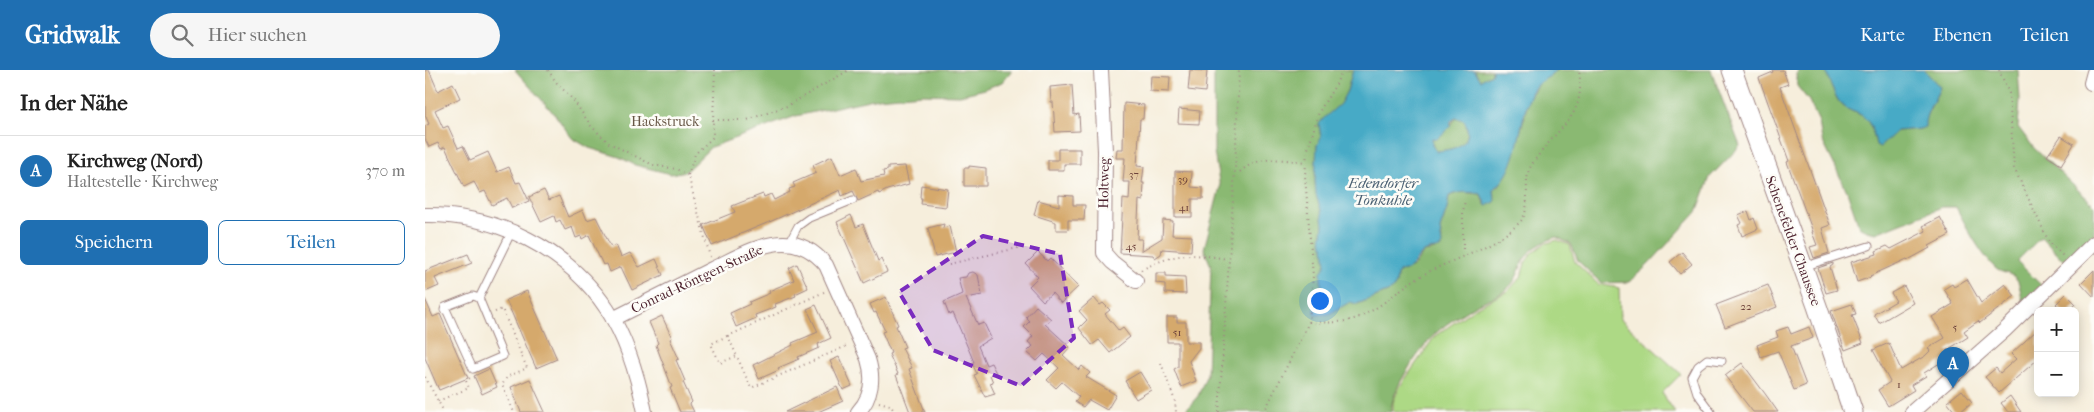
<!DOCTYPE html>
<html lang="de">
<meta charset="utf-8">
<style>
body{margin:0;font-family:"IM FELL French Canon",serif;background:#f6f6f6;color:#222}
.controls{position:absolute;right:15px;bottom:15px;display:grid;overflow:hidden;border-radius:8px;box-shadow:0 2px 12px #0003}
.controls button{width:45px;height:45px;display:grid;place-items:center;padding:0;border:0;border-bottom:1px solid #e0e0e0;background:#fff;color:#222;font:25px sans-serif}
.you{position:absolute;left:894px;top:230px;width:18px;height:18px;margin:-12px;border:4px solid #fff;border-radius:50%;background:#1a73e8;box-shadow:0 0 0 8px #1a73e833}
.badge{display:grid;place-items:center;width:32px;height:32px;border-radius:50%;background:#1f6fb2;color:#fff;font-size:16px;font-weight:700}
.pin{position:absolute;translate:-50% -41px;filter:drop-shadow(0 1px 2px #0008)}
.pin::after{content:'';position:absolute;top:26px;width:18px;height:15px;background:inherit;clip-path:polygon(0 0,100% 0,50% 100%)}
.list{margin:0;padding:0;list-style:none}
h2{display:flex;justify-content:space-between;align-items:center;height:65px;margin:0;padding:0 20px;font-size:21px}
h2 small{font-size:16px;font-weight:400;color:#767676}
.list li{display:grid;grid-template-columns:32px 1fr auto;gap:15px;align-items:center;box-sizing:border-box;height:70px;padding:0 20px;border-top:1px solid #e0e0e0}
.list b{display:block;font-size:19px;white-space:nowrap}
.list p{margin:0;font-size:16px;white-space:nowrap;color:#767676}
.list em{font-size:16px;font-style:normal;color:#767676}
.actions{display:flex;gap:10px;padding:15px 20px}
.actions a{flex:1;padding:11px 0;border:1px solid #1f6fb2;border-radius:8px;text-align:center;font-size:18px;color:#1f6fb2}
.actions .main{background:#1f6fb2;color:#fff}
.icon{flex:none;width:28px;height:28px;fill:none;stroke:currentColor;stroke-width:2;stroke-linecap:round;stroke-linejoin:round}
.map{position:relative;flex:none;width:1669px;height:342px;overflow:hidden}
header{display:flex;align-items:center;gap:30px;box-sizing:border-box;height:70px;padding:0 25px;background:#1f6fb2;color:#fff}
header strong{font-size:24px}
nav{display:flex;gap:28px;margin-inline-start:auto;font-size:18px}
.search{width:350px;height:45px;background:#f6f6f6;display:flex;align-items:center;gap:12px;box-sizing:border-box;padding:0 18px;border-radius:28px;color:#767676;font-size:19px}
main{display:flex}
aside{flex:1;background:#fff}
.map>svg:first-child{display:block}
.green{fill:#add985;stroke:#7c7c58}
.forest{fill:#8ab972;stroke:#6a6c4e}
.water{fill:#46aac6;stroke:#486478;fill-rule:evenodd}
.building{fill:#d5a96c}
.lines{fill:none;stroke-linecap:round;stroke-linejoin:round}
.lane-casing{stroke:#a08684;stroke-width:9}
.street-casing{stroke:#a08684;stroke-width:16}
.secondary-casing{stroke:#a08684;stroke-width:21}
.path{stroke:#a08684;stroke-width:2;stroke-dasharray:1 4;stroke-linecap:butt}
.lane{stroke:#fff;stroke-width:7}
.street{stroke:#fff;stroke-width:14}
.secondary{stroke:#fff;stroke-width:19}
.marked{fill:#7b2cbf;fill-opacity:0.2;stroke:#7b2cbf;stroke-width:4;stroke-dasharray:10 6;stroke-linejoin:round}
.labels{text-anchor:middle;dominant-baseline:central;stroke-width:5;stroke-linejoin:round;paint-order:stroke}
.number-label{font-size:11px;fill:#6d423b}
.park-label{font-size:14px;fill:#685746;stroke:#fdfcf7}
.street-label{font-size:14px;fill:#4a1f2b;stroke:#fdfcf7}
.water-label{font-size:15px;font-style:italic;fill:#485e71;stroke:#fdfcf7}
</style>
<header>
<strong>Gridwalk</strong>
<div class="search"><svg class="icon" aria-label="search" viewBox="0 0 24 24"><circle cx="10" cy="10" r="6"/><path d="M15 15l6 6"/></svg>Hier suchen</div>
<nav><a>Karte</a><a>Ebenen</a><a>Teilen</a></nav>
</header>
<main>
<aside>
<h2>In der Nähe<small></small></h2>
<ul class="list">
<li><span class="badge">A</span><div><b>Kirchweg (Nord)</b><p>Haltestelle · Kirchweg</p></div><em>370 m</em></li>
</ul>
<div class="actions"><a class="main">Speichern</a><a>Teilen</a></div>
</aside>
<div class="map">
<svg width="1669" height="342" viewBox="0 0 1669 342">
<rect width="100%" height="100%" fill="#fdfcf7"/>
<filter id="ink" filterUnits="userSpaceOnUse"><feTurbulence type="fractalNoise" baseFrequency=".02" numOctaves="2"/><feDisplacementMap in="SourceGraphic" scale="10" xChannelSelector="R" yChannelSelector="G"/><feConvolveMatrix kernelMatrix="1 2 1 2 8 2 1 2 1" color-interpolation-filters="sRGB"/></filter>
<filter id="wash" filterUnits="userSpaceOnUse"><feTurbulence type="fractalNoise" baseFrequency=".0096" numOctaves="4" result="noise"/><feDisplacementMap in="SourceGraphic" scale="20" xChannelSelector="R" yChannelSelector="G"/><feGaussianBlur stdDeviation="1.12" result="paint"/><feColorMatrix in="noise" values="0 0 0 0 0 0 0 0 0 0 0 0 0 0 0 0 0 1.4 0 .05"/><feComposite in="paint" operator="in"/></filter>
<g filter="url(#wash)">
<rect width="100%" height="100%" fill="#f6eedc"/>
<path class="green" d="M 1132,170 L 1145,175 L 1150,192 L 1173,214 L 1194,218 L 1195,249 L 1256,304 L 1237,323 L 1250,342 L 968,342 L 968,332 L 974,318 L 1010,266 L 1050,238 L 1083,221 L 1096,207 L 1100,193 L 1106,184 L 1119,174 Z"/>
<g class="forest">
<path d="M 90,0 L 587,0 L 577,12 L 560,19 L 535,25 L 497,24 L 453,28 L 371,46 L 286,77 L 261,101 L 246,104 L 210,95 L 194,87 L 164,78 L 147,68 L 131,46 Z"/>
<path d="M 789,0 L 928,0 L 922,21 L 915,35 L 894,54 L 896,68 L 892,75 L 890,110 L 891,125 L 896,140 L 898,155 L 896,171 L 899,177 L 901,195 L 896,202 L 897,226 L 890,234 L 891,245 L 904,244 L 925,232 L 933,234 L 967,220 L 971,214 L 972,205 L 975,201 L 988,197 L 999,182 L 1010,180 L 1017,170 L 1015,159 L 1022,139 L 1024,126 L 1035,122 L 1056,124 L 1059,134 L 1070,127 L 1069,119 L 1074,116 L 1090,83 L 1104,28 L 1116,9 L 1127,5 L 1131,0 L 1286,0 L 1315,76 L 1285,107 L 1272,142 L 1223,195 L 1204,212 L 1176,213 L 1153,191 L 1146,174 L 1131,167 C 1118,172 1104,179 1098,192 C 1093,202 1092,210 1083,218 C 1074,227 1059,230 1049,236 C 1037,244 1017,256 1008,266 C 993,283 966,319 966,342 L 759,342 L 773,326 L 782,304 L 786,196 L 779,179 L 795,117 L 789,82 Z"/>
<path d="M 1049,0 L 1067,0 L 1067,4 L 1056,10 Z"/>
<path d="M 1374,0 L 1401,0 C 1404,10 1408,24 1415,33 C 1419,38 1426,41 1432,43 C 1445,48 1449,63 1451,75 L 1472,61 L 1495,59 L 1515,18 L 1499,0 L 1593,0 L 1595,29 L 1593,57 L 1609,78 L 1669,135 L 1669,164 L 1640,192 L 1616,167 L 1592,191 L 1616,215 L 1599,233 C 1596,227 1595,216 1593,211 C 1588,202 1576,204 1570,198 C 1553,180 1542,158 1531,137 L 1517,137 L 1451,163 L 1442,161 L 1434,156 L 1422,121 L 1397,70 L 1394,52 L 1384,31 L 1372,16 L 1371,4 Z"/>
<path d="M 1031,48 L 1039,50 C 1051,74 1030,80 1011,81 L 1008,79 L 1007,68 L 1012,69 Z"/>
</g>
<g class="water">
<path d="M 928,0 L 1049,0 L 1056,10 L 1067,4 L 1067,0 L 1131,0 C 1122,12 1113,7 1105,26 C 1093,54 1095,100 1069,119 L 1070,132 L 1061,136 L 1056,124 C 1046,122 1033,121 1024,126 L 1022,139 L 1015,159 L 1017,175 L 1015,178 C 1010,180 1004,179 999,182 C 990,188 989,201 975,201 L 972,205 L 971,214 L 967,220 L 932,234 L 925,232 L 904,244 L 890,245 L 890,234 L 897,226 L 896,202 L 901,195 L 899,178 L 896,171 L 898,155 L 896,140 L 891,125 L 890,110 L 892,75 L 896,68 L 894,54 L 898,49 L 915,34 L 922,21 ZM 1031,48 L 1039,50 C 1051,74 1030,80 1011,81 L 1007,75 L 1007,68 L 1012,69 L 1025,57 L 1026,51 Z"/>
<path d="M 1401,0 L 1499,0 L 1515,17 C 1510,31 1499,43 1500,57 L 1495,59 L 1472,61 L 1455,77 L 1451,75 C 1449,63 1445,48 1432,43 C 1426,41 1419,38 1415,33 C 1409,24 1403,10 1401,0 Z"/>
</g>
<g id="blocks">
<g class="building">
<path d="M 0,0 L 4,0 L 13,21 L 28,13 L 35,28 L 10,40 L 18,58 L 23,56 L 33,78 L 38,76 L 45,90 L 63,82 L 72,102 L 84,97 L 91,113 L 95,112 L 104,131 L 87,138 L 82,128 L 67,135 L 60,121 L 55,123 L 49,112 L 39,117 L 20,77 L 16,79 L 13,73 L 4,77 L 0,69 L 0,56 L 4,54 L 0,45 Z"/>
<path d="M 765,0 L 782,1 L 780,22 L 763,20 Z"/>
<path d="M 1347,0 L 1358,0 L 1363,14 L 1355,17 L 1405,155 L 1397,158 L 1404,183 L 1389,188 L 1385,177 L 1392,175 L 1387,162 L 1388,162 L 1362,92 L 1364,91 L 1334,8 L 1348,2 Z"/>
<path d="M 726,6 L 745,7 L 744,22 L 725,21 Z"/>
<path d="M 647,15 L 649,45 L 654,44 L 655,61 L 630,62 L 628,32 L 626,32 L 625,17 Z"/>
<path d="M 699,33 L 719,35 L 718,49 L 715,49 L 712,96 L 719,97 L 717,113 L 719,113 L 718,131 L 714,130 L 712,169 L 717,169 L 716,181 L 737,168 L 738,150 L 748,151 L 747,165 L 767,166 L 766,181 L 737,179 L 736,184 L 730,188 L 728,185 L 695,183 L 698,129 L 704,130 L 705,112 L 698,112 L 700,88 L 691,88 L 692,79 L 698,79 Z"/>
<path d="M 754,39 L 775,41 L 774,54 L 753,53 Z"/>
<path d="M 1636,66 L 1649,74 L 1636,95 L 1622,86 Z"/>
<path d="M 633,79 L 655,79 L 655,94 L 639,94 L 639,100 L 623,100 L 623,90 L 633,90 Z"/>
<path d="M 407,86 L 415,105 L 431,98 L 436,111 L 459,106 L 458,101 L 463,100 L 463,97 L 480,96 L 484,114 L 462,120 L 454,124 L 453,122 L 433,131 L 428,121 L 417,126 L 415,120 L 349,150 L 287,176 L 278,155 L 310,142 L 307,136 L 317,132 L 338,124 L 339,127 L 346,124 L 349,130 L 365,122 L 364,119 L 370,117 L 368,113 L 391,103 L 388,95 Z"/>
<path d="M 544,96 L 561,98 L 561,116 L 539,116 L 539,98 L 544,98 Z"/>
<path d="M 750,101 L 767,102 L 766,117 L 778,118 L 778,129 L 767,129 L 767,147 L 750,147 Z"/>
<path d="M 496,115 L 523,119 L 521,137 L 496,134 L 497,128 L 495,128 Z"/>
<path d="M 119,120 L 124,130 L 134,126 L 143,147 L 158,140 L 162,150 L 171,147 L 186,177 L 191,175 L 196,187 L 205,183 L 214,197 L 231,189 L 238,205 L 207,220 L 196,197 L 185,202 L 182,194 L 178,195 L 164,165 L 157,169 L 156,166 L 151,168 L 147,157 L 140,160 L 135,150 L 131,152 L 129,146 L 116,152 L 104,127 Z"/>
<path d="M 634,125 L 648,126 L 648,135 L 660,135 L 659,150 L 643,150 L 643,160 L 631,160 L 631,152 L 609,145 L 613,130 L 634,136 Z"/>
<path d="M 1323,141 L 1326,150 L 1329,148 L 1333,159 L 1317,166 L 1313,155 L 1317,153 L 1313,145 Z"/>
<path d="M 426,145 L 431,157 L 438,154 L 453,191 L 456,189 L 462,202 L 439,213 L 412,152 Z"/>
<path d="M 1515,147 L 1525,165 L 1504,176 L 1505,178 L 1483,190 L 1482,189 L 1445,206 L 1446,207 L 1432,212 L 1426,192 L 1452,184 L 1451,181 L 1462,176 L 1466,179 L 1501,161 L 1498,156 Z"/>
<path d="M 519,154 L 518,158 L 525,156 L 531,182 L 510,187 L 503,158 Z"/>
<path d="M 613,182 L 622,191 L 625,188 L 653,217 L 636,233 L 627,223 L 618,231 L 604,216 L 613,207 L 601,194 Z"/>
<path d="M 1257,182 L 1267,194 L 1255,204 L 1245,192 Z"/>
<path d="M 43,184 L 47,193 L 10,208 L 14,216 L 0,222 L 0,201 Z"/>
<path d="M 1408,193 L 1408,195 L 1405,197 L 1412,220 L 1401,223 L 1393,198 Z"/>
<path d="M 372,194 L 383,218 L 370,224 L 371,226 L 350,234 L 351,237 L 330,245 L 331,248 L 311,257 L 305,243 L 325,234 L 324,232 L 345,223 L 344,221 L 369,210 L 364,198 Z"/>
<path d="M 1669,200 L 1669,227 L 1656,213 Z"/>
<path d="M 548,202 L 553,205 L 557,225 L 541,228 L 553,255 L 559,253 L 566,268 L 553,276 L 561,295 L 566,293 L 571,303 L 565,305 L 568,312 L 565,313 L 570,324 L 560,327 L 549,305 L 552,304 L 547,293 L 549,292 L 528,243 L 524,245 L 519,232 L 537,224 L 533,208 L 541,207 L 543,203 Z"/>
<path d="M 731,203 L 741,203 L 741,206 L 760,207 L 761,224 L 740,223 L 740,214 L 731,213 Z"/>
<path d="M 1542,209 L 1556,233 L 1580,214 L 1590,226 L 1555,253 L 1553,251 L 1539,261 L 1543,267 L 1522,280 L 1526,286 L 1499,303 L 1501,306 L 1486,315 L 1489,320 L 1463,336 L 1453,320 L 1465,312 L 1448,280 L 1464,273 L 1476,300 L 1500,286 L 1505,281 L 1503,278 L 1520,268 L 1507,247 L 1528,234 L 1519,219 L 1527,214 L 1529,217 Z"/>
<path d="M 1343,215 L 1352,237 L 1300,257 L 1291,235 Z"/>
<path d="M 1479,216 L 1488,233 L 1454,253 L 1449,244 L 1471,231 L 1466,223 Z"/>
<path d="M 102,221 L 132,289 L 111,298 L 81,230 Z"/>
<path d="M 1641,224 L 1651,234 L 1645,241 L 1638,241 L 1631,234 Z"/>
<path d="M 461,227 L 473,255 L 471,256 L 480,277 L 477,278 L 487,298 L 484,299 L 500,342 L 485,342 L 471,305 L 473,304 L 464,284 L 466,283 L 457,262 L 460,261 L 451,242 L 449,243 L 445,234 Z"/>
<path d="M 669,228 L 675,235 L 678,233 L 685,240 L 680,244 L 694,261 L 698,258 L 705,267 L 685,283 L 674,270 L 667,275 L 654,258 L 662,250 L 654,241 Z"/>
<path d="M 0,229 L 8,247 L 15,244 L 43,308 L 14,320 L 0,288 Z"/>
<path d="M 1427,234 L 1431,244 L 1427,245 L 1438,273 L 1420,280 L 1406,241 Z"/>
<path d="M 391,235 L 406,268 L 393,274 L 394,278 L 373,287 L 374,289 L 353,298 L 354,300 L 334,309 L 328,295 L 368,275 L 367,273 L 393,262 L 382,239 Z"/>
<path d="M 611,236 L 626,249 L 620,254 L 645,277 L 638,285 L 654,300 L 657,296 L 665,303 L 661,307 L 691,325 L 682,340 L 664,330 L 658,337 L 650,332 L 654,327 L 637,312 L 631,318 L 622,310 L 634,298 L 619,284 L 612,291 L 602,282 L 608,276 L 603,272 L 608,266 L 599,257 L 605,251 L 601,247 Z"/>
<path d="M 237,246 L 247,268 L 245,269 L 254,289 L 251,290 L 260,311 L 258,312 L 267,332 L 265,334 L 269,342 L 255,342 L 245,318 L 247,317 L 231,275 L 233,273 L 224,252 Z"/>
<path d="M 742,247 L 752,247 L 752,252 L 761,252 L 761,272 L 774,272 L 774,278 L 764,291 L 771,311 L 756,317 L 749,299 L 753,297 L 753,272 L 742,272 Z"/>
<path d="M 1363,257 L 1366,264 L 1384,257 L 1388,268 L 1366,276 L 1381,315 L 1369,320 L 1353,281 L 1336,287 L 1332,275 L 1353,267 L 1351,261 Z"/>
<path d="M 1613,259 L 1613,289 L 1574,323 L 1560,307 L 1571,298 L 1575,303 L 1591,289 L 1586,284 Z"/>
<path d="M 414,287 L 427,316 L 418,320 L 405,291 Z"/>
<path d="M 1317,293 L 1341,325 L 1353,342 L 1328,342 L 1300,306 Z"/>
<path d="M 64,299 L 72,317 L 57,324 L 49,306 Z"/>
<path d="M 715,302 L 726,320 L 711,329 L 700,311 Z"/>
<path d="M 105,309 L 120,342 L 96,342 L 91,330 L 86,317 Z"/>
<path d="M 412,317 L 418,331 L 393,342 L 360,342 Z"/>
<path d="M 1537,320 L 1547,332 L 1535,342 L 1530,342 L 1522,332 Z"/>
<path d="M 1585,326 L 1596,342 L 1583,342 L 1576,333 Z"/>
</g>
</g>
</g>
<g filter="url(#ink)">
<use href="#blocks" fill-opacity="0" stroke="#a08684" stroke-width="1"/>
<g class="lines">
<defs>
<g id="lane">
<path d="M 364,173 L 373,156 L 384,148 L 428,130"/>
<path d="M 1378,197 L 1444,176"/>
<path d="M 54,228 L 87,161"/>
<path d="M 19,240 L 20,237 L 48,226 L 54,228 L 78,286 L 48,299 L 20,237"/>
<path d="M 1286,342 L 1272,323 L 1267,307 L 1273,296 L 1282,289 L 1297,291"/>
</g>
<g id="street">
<path d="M 676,0 L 680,81 L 679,183 L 687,192 L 711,211"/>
<path d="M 1666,13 L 1669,2"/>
<path d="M 0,145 C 72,144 142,179 182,239 C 202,269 213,307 220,342"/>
<path d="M 188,249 C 221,232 254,216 287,199 C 308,189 334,173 359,173 C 376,173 390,182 401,195 L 443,289 C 449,308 447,327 433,342"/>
<path d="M 1487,342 L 1580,260 L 1669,173"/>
</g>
<path id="secondary" d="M 1307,0 L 1392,236 L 1428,342"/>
</defs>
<use href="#lane" class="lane-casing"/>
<use href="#street" class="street-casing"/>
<use href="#secondary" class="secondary-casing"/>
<g class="path">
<path d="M 123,0 L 131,12 L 149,31 L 166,56 L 184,73 L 228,95 L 251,99 L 263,105"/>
<path d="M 290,0 L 288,50 L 322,50 L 362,36 L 424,0"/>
<path d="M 1574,0 L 1584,23 L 1589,98 L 1624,172 L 1638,186"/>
<path d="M 815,102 C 835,84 856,90 881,92"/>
<path d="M 1038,184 L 1038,142 L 1040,130"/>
<path d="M 285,187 L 263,105 L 270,84 L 288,67 L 288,50"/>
<path d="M 524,194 L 597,177"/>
<path d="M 716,200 C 752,182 763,183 803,189"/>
<path d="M 399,222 L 303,266 L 326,318 L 424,275"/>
<path d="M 70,242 L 77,239 L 102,298 L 82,307 L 77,315 L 89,342"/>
<path d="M 884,252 C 900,253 914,253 929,249 C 949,243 970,223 986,212 C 1019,190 1065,181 1093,154 C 1108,141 1098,117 1104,100 C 1107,93 1112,87 1117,81 C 1141,50 1160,44 1154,0"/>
<path d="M 302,266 L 286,274 L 295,293 L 312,286"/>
<path d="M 736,293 L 750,331 L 751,342"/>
<path d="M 0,307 L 19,342"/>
<path d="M 13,331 L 44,318 L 41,311 L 45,308"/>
<path d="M 454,332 L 465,335 L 470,342"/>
<path d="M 794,342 L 810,100 L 814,0"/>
<path d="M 839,342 L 884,252 L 888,206 L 880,106 L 882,82 L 894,42 L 911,14 L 917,0"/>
</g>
<use href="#lane" class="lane"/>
<use href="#street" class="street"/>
<use href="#secondary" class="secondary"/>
</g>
</g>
<path class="marked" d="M 558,166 L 635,184 L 649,268 L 596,316 L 508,280 L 474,222 Z"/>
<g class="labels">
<g class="number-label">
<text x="709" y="104">37</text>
<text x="758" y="109">39</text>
<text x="759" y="137">41</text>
<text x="706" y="176">45</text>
<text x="1321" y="236">22</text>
<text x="1530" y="257">5</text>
<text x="752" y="262">51</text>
<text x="1474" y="314">1</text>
</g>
<g class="park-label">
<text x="240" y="51">Hackstruck</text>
</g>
<g class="street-label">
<text transform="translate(679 113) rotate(-89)">Holtweg</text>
<text transform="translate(1368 171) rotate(70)">Schenefelder Chaussee</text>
<text transform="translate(272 209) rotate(-25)">Conrad-Röntgen-Straße</text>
</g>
<g class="water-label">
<text x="958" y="113">Edendorfer<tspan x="958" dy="17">Tonkuhle</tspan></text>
</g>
</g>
</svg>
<div class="controls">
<button>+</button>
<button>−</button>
</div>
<div class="you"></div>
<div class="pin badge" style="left:1528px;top:318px">A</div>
</div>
</main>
